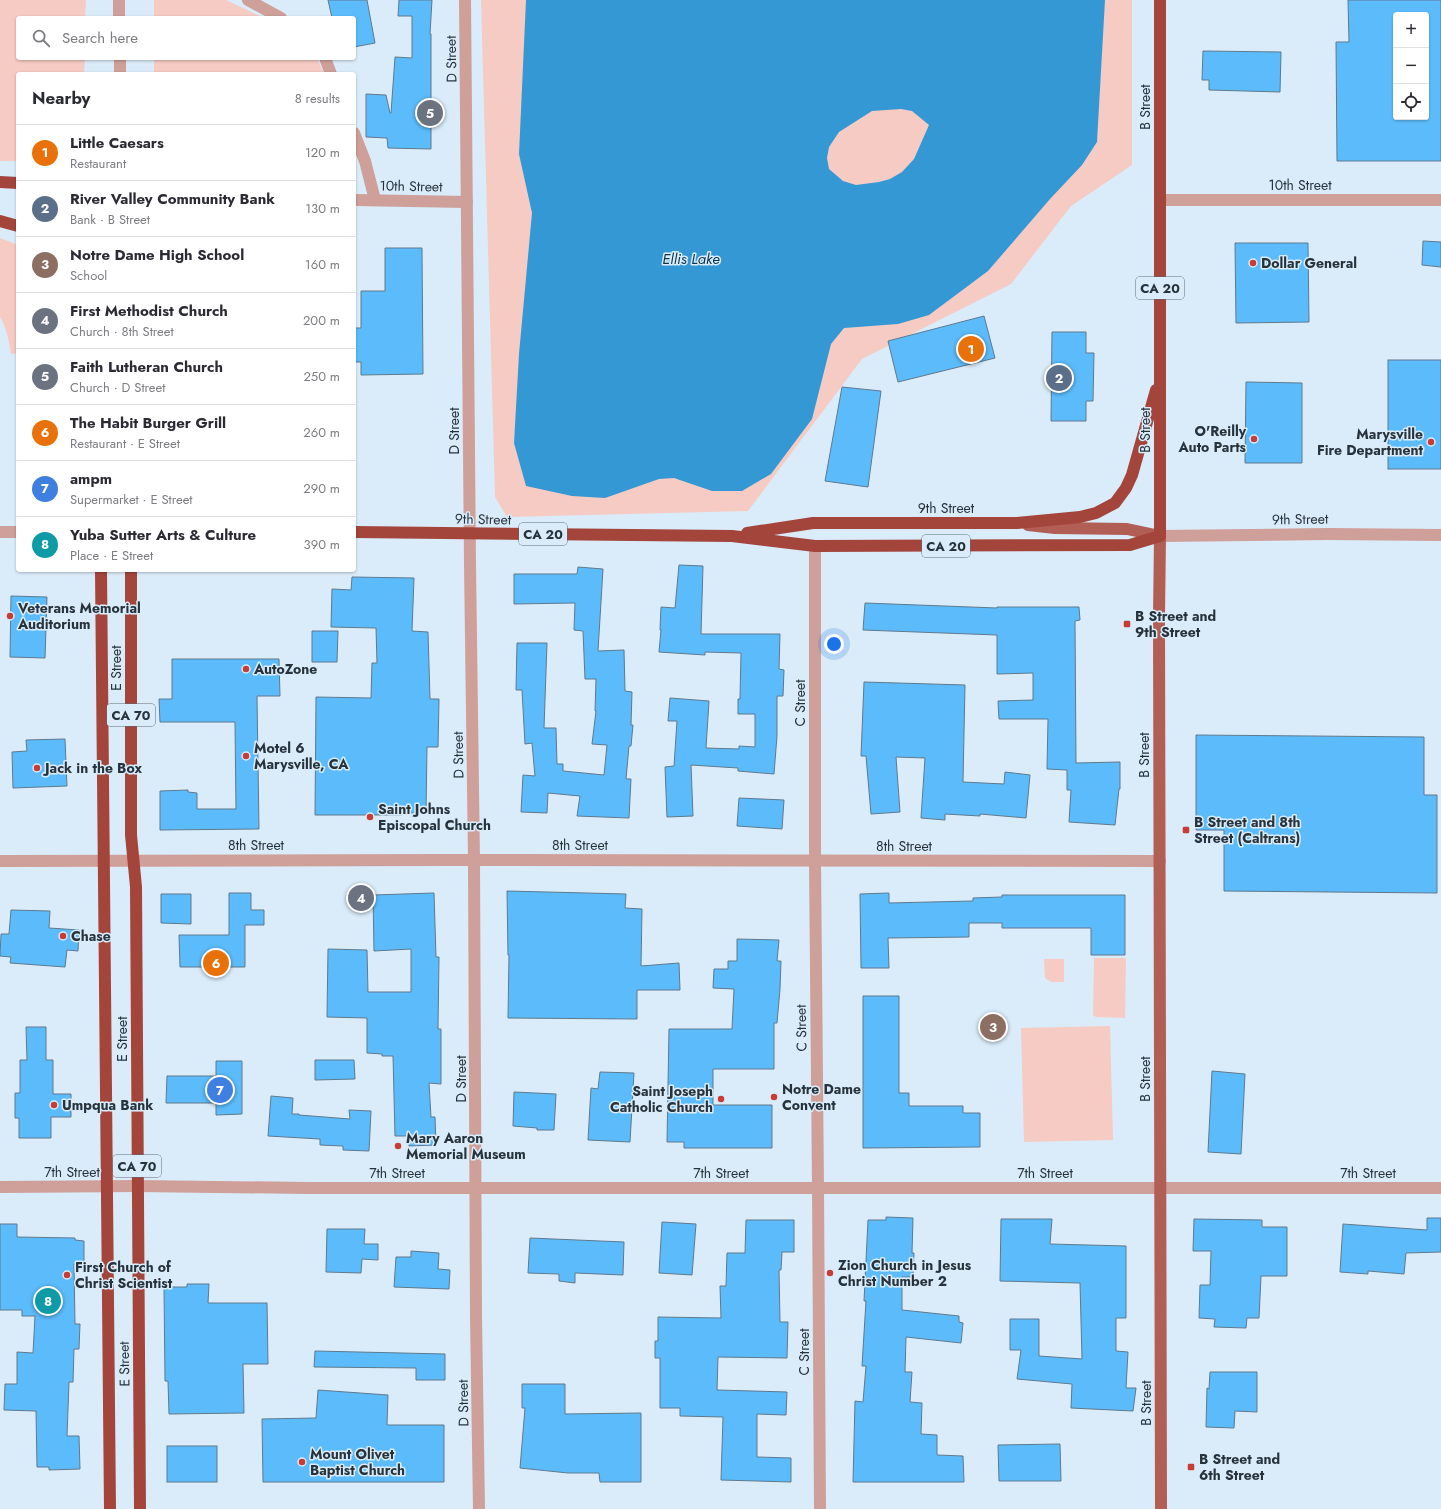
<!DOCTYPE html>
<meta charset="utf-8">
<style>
body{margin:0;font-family:Jost,sans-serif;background:#f7f7f7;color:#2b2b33}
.controls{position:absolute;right:12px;top:12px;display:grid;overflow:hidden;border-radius:4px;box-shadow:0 1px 3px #0004}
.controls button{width:36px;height:36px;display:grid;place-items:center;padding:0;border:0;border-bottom:1px solid #e1e1e2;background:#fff;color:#2b2b33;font:20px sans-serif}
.you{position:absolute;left:834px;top:644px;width:14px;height:14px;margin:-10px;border:3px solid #fff;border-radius:50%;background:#1a73e8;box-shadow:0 0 0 6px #1a73e833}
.badge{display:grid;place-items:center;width:26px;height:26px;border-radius:50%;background:#7c3aed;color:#fff;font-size:13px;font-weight:700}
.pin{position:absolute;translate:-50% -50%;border:2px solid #fff;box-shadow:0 1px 4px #0006}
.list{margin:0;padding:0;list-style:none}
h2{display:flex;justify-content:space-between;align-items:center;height:52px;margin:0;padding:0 16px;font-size:17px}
h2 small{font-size:13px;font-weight:400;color:#7c7c81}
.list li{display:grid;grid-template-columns:26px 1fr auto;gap:12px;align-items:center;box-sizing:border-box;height:56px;padding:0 16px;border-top:1px solid #e1e1e2}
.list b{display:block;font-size:15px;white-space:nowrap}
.list p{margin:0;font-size:13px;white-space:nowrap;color:#7c7c81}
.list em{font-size:13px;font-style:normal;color:#7c7c81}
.icon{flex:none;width:22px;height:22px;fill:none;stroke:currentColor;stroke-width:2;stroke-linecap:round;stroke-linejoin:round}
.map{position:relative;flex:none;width:1441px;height:1509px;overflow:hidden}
.search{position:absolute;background:#fff;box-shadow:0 1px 3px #0004;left:16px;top:16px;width:340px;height:44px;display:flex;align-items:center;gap:10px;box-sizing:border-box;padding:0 14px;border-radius:4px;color:#7c7c81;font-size:15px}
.panel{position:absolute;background:#fff;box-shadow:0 1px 3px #0004;left:16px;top:72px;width:340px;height:500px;border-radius:4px}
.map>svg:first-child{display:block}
.green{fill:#f5cbc4}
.water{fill:#3398d4;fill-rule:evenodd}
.building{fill:#5cbcfb;stroke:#5e798d;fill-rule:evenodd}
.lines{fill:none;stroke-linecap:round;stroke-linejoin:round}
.minor{stroke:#cf9f99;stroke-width:12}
.major{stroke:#b15e55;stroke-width:12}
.highway{stroke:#a4453c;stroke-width:12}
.poi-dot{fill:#c93c33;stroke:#daecfa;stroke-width:1.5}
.labels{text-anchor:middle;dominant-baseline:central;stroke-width:3;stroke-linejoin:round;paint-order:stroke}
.shield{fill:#daecfa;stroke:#5d6a75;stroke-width:1}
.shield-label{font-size:13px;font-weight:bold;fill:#27333c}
.street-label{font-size:14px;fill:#27333c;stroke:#daecfa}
.poi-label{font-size:14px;font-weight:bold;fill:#27333c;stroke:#daecfa;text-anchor:start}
.water-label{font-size:15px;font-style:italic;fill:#0a354e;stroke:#daecfa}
</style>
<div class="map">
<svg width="1441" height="1509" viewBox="0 0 1441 1509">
<rect width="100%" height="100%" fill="#daecfa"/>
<g class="green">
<path d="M 0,0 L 86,0 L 85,18 L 18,18 L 18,58 L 85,58 L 84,74 L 18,74 L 18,161 L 0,161 Z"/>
<path d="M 154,0 L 226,0 L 264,18 L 154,18 Z"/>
<path d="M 481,0 L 1132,0 L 1132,165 L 1071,206 L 1011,284 L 862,359 L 748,511 L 507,517 L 495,497 Z"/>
<path d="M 154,58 L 317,58 L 324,74 L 154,74 Z"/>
<path d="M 0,238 L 18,245 L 18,353 L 11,354 C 9,341 7,329 0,317 Z"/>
<path d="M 1094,958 L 1126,958 L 1125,1018 L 1096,1017 L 1093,1015 Z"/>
<path d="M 1044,959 L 1064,959 L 1064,982 L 1051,982 L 1045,978 Z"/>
<path d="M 1110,1026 L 1113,1140 L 1024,1142 L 1021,1028 Z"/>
</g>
<path class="water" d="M 526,0 L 1105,0 L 1097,142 L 1082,165 L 1050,199 L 988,271 L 929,315 L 898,324 L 844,328 L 831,344 L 812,419 L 771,474 L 742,491 L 712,491 L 674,478 L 659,479 L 605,498 L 572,496 L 526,486 L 514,443 L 519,354 L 532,213 L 519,154 ZM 901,109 L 912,111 L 929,125 L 914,159 L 902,172 L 890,179 L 879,182 L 856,185 L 843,181 L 829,169 L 827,158 L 829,147 L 839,132 L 872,111 Z"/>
<g class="building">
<path d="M 328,0 L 367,0 L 375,43 L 354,47 L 354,18 L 332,18 Z"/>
<path d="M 399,0 L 432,0 L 430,34 L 431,34 L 431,149 L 388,148 L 387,138 L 366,137 L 366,94 L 386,95 L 390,113 L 391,113 L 395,57 L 412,58 L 412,16 L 398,16 Z"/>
<path d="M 1348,0 L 1441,0 L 1441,161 L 1337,161 L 1336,42 L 1349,42 ZM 1396,15 L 1426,15 L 1426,117 L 1396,117 Z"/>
<path d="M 1203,51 L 1281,52 L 1280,92 L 1209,90 L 1209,80 L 1202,80 Z"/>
<path d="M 1423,241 L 1441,242 L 1441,267 L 1422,265 Z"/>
<path d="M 1235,243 L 1308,243 L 1309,322 L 1236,323 Z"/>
<path d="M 385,248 L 422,248 L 423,374 L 361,375 L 361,362 L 354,362 L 354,328 L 361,328 L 361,291 L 385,291 Z"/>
<path d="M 984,316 L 995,358 L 898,382 L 888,341 Z"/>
<path d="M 1052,332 L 1086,332 L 1086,353 L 1094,353 L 1093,401 L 1086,401 L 1086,421 L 1051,421 Z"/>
<rect x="1388" y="360" width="53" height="109"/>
<path d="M 1246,382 L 1302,383 L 1302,463 L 1245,463 Z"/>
<path d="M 842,387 L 881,391 L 868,487 L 825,481 Z"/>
<path d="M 679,565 L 703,566 L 701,634 L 780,634 L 779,669 L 784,670 L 783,696 L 777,696 L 777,736 L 774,774 L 738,771 L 738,768 L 691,765 L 693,816 L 667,817 L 665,767 L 674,766 L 677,721 L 668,721 L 670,698 L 709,701 L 706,748 L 739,749 L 739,746 L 755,747 L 755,714 L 738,714 L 738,699 L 740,699 L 741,653 L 705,652 L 705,655 L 659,652 L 661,630 L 660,630 L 661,607 L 675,608 Z"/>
<path d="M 578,567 L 603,569 L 598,651 L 624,650 L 625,691 L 632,692 L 631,725 L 633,725 L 631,746 L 629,746 L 626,779 L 631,779 L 629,818 L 577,816 L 580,796 L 548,793 L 547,813 L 521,812 L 523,775 L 535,776 L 532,743 L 525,744 L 522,690 L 516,690 L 517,643 L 547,643 L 544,728 L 556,728 L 557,764 L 563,764 L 563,771 L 604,775 L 607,745 L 592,744 L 596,711 L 595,711 L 596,679 L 585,679 L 583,631 L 574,630 L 575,603 L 514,604 L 514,574 L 577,574 Z"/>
<path d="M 352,577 L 414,578 L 412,631 L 428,632 L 430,699 L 439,699 L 438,747 L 427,747 L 426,813 L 402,813 L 402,815 L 315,815 L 316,697 L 371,698 L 372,663 L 377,663 L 376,628 L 331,627 L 332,589 L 351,590 Z"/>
<path d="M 11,596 L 47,597 L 45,658 L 10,657 Z"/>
<path d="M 865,603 L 997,608 L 997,607 L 1079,607 L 1080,620 L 1075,621 L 1076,763 L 1120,762 L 1120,789 L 1119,789 L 1115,825 L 1069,822 L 1071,790 L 1067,790 L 1067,770 L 1047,769 L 1048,719 L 999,719 L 998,701 L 1033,700 L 1033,673 L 997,674 L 997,635 L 863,630 Z"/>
<path d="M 312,631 L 338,631 L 337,662 L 312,662 Z"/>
<path d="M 172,659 L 279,659 L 280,696 L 257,696 L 259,829 L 160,830 L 160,791 L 188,790 L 188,792 L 197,793 L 197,809 L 236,809 L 235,722 L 160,722 L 159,699 L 172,699 Z"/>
<path d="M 864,682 L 965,685 L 963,782 L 1004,784 L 1005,772 L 1030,775 L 1026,818 L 980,814 L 980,816 L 945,814 L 945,820 L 921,818 L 925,758 L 896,757 L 900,812 L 871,814 L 866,756 L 861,756 Z"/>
<path d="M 1196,735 L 1424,737 L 1424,795 L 1437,795 L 1437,893 L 1224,891 L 1224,830 L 1196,830 Z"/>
<path d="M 65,739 L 67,786 L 13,788 L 12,752 L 27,751 L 26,740 Z"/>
<path d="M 739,798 L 784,800 L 782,829 L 737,826 Z"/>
<path d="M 507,891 L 626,894 L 625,908 L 642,909 L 641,966 L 679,963 L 680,990 L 637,990 L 637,1019 L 508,1018 L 509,955 L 508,955 Z"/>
<path d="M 229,893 L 251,893 L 251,910 L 264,910 L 264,925 L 245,925 L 245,967 L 180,967 L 179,935 L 229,935 Z"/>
<path d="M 434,893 L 436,957 L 439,957 L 438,1029 L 441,1029 L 441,1084 L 429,1083 L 431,1117 L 435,1117 L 436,1145 L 409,1146 L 409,1136 L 395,1136 L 393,1056 L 382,1056 L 382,1054 L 367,1053 L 367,1018 L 327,1017 L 328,949 L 367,950 L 368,992 L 411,992 L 411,949 L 374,951 L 373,895 Z"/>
<path d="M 889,893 L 889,903 L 973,901 L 973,898 L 1002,897 L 1002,895 L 1125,895 L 1125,955 L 1091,955 L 1091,928 L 1002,928 L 1002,923 L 969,923 L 969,937 L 888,938 L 889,968 L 861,968 L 860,894 Z"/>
<path d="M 161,894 L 191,894 L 191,924 L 161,923 Z"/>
<path d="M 11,910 L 50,911 L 49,928 L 79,930 L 78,951 L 67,950 L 65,967 L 10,963 L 11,957 L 0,956 L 1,934 L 9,934 Z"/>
<path d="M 737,939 L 779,940 L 777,961 L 781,961 L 780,989 L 777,1023 L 774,1023 L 774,1069 L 713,1069 L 713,1105 L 772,1105 L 772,1148 L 684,1148 L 684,1142 L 667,1142 L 669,1029 L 732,1029 L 734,989 L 713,988 L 714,969 L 728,969 L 728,961 L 737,961 Z"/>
<path d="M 863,996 L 899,996 L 899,1093 L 909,1093 L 909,1106 L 963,1106 L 963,1113 L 980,1113 L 980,1147 L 863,1148 Z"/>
<path d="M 26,1027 L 46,1027 L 46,1060 L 53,1060 L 53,1094 L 71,1094 L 71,1117 L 51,1117 L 51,1138 L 19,1138 L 19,1118 L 15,1118 L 15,1093 L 20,1093 L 20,1060 L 27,1060 Z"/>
<path d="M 315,1060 L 354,1060 L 355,1079 L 315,1080 Z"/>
<path d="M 216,1061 L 242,1061 L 242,1114 L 216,1115 L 216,1103 L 166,1103 L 167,1076 L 216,1076 Z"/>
<path d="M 1212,1071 L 1245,1074 L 1241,1154 L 1208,1152 Z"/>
<path d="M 600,1072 L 634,1073 L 630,1142 L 588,1140 L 591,1088 L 598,1089 Z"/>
<path d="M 514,1092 L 556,1094 L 554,1130 L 537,1130 L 537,1128 L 513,1126 Z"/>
<path d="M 271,1096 L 293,1098 L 292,1114 L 299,1114 L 299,1115 L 350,1119 L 349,1110 L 371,1111 L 369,1151 L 343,1150 L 343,1146 L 320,1145 L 320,1139 L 268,1136 Z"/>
<path d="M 886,1217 L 913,1218 L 912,1253 L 914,1253 L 913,1277 L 902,1277 L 902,1310 L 959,1316 L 959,1322 L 963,1323 L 961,1343 L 906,1337 L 905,1372 L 912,1372 L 910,1402 L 922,1403 L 921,1434 L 937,1435 L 937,1455 L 963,1456 L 964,1482 L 853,1482 L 855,1401 L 863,1402 L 866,1366 L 862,1366 L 866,1301 L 864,1301 L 868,1220 L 886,1220 Z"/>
<path d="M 1427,1218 L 1441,1218 L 1441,1252 L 1406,1253 L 1404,1274 L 1368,1271 L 1368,1274 L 1340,1272 L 1343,1224 L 1427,1230 Z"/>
<path d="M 1001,1219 L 1052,1219 L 1050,1244 L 1126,1246 L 1126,1318 L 1116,1318 L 1116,1351 L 1128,1352 L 1126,1388 L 1136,1388 L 1133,1411 L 1071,1408 L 1072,1384 L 1017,1379 L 1021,1350 L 1010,1350 L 1010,1319 L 1039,1319 L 1039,1356 L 1082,1359 L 1080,1283 L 1000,1281 Z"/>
<path d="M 1194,1219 L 1262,1220 L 1262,1227 L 1287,1227 L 1287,1276 L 1261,1276 L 1259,1318 L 1247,1318 L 1246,1328 L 1214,1327 L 1215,1319 L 1199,1318 L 1200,1285 L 1210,1285 L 1211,1251 L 1193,1251 Z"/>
<path d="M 746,1220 L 794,1220 L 794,1252 L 782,1252 L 781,1270 L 779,1270 L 780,1322 L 788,1322 L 787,1358 L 718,1357 L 717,1390 L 787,1392 L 786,1415 L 757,1414 L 757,1457 L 791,1458 L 791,1482 L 721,1480 L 723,1417 L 680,1416 L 680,1408 L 660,1408 L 660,1358 L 655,1358 L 655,1341 L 658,1341 L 658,1317 L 721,1318 L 720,1286 L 726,1286 L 727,1253 L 745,1253 Z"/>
<path d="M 662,1222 L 696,1224 L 692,1275 L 659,1273 Z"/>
<path d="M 0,1224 L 17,1224 L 17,1237 L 75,1238 L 75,1240 L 84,1241 L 84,1264 L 74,1264 L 75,1324 L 80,1324 L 79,1349 L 74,1349 L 73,1382 L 69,1382 L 67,1436 L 79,1436 L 80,1469 L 49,1470 L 49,1467 L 37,1467 L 36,1411 L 4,1410 L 5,1384 L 17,1384 L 17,1352 L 33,1353 L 35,1316 L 22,1316 L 22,1310 L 0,1310 Z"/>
<path d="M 327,1229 L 365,1229 L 364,1244 L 378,1244 L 378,1260 L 362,1259 L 361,1273 L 326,1272 Z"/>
<path d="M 530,1238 L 624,1242 L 623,1275 L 575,1273 L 575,1283 L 559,1281 L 559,1274 L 528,1273 Z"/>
<path d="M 411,1251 L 439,1253 L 438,1269 L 450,1270 L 449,1289 L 394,1287 L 396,1257 L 411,1257 Z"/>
<path d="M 187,1284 L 209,1284 L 208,1303 L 267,1303 L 268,1364 L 243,1364 L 244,1413 L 169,1414 L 168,1381 L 165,1381 L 164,1287 L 187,1287 Z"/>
<path d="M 315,1351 L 445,1354 L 445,1380 L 416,1380 L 416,1368 L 314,1367 Z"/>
<path d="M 1210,1372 L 1257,1372 L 1257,1412 L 1235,1411 L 1234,1428 L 1206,1427 L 1207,1388 L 1209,1389 Z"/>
<path d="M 522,1384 L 565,1384 L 565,1414 L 641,1413 L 641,1482 L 600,1482 L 599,1473 L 568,1473 L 520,1468 L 525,1408 L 522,1408 Z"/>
<path d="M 318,1390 L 388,1395 L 387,1425 L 444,1425 L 444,1482 L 263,1482 L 262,1419 L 316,1418 Z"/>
<path d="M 1060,1444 L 1061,1481 L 999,1481 L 998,1445 Z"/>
<rect x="167" y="1446" width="50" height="36"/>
</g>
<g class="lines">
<g class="minor">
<path d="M 119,0 L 119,18"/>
<path d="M 248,0 L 281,18"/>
<path d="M 465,0 L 470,564 L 474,860 L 476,1317 L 479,1509"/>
<path d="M 120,58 L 120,74"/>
<path d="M 325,58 L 331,74"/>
<path d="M 354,133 L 365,161 L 375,200"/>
<path d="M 354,200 L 467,202"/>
<path d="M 1160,200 L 1441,200"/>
<path d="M 0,532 L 18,532"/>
<path d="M 1160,536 L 1328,534 L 1441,535"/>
<path d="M 815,546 L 815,861 L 818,1188 L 820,1509"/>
<path d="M 0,861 L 446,860 L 1160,861"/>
<path d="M 0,1187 L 137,1186 L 309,1188 L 1441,1188"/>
</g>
<path class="major" d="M 1028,525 L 1055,528 L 1127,529 L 1160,536 L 1159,616 L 1161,1509"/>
<g class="highway">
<path d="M 0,182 L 18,183"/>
<path d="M 0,221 L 18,226"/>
<path d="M 354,532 L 732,536 L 815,546 L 1130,545 L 1160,536 L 1160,0"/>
<path d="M 747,533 L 813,523 L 1017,523 L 1080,517 L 1096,513 L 1115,503 L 1126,488 L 1132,475 L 1156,390"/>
<path d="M 101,570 L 110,1509"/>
<path d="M 131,570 L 131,835 L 136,887 L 140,1509"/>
</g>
</g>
<g class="poi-dot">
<circle cx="1253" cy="263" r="4"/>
<circle cx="1254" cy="439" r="4"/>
<circle cx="1431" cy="442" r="4"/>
<circle cx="10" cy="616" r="4"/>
<rect x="1123" y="620" width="8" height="8" rx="2"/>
<circle cx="246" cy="669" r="4"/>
<circle cx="246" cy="756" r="4"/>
<circle cx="37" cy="768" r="4"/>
<circle cx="370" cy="817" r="4"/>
<rect x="1182" y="826" width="8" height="8" rx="2"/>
<circle cx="63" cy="936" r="4"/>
<circle cx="774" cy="1097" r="4"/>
<circle cx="721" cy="1099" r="4"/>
<circle cx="54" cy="1105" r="4"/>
<circle cx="398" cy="1146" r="4"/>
<circle cx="830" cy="1273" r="4"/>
<circle cx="67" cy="1275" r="4"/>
<circle cx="302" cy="1462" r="4"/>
<rect x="1187" y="1463" width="8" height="8" rx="2"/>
</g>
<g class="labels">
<g class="shield">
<rect x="1136" y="277" width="48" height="22" rx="3"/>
<rect x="519" y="523" width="48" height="22" rx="3"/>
<rect x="922" y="535" width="48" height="22" rx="3"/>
<rect x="107" y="704" width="48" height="22" rx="3"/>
<rect x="113" y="1155" width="48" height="22" rx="3"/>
</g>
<g class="shield-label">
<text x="1160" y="288">CA 20</text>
<text x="543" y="534">CA 20</text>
<text x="946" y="546">CA 20</text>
<text x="131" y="715">CA 70</text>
<text x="137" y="1166">CA 70</text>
</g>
<g class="street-label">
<text transform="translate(451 59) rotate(-91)">D Street</text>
<text transform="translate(1145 107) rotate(-90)">B Street</text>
<text x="1300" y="185">10th Street</text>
<text transform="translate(411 186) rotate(1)">10th Street</text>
<text transform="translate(1145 430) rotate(-90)">B Street</text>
<text transform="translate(454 431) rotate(-90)">D Street</text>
<text x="946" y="508">9th Street</text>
<text transform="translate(483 519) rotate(1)">9th Street</text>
<text transform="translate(1300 519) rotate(-1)">9th Street</text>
<text transform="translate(116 668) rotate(-90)">E Street</text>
<text transform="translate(800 703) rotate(-90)">C Street</text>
<text transform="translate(458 755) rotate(-91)">D Street</text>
<text transform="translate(1144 755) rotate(-90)">B Street</text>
<text x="256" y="845">8th Street</text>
<text x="580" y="845">8th Street</text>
<text x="904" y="846">8th Street</text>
<text transform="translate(801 1028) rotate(-91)">C Street</text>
<text transform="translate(122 1039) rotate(-90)">E Street</text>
<text transform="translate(461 1079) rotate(-90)">D Street</text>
<text transform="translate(1145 1079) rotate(-90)">B Street</text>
<text x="72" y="1172">7th Street</text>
<text x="397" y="1173">7th Street</text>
<text x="721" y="1173">7th Street</text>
<text x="1045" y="1173">7th Street</text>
<text x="1368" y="1173">7th Street</text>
<text transform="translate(804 1352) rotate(-90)">C Street</text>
<text transform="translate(124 1364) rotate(-91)">E Street</text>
<text transform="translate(463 1403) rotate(-91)">D Street</text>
<text transform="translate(1146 1403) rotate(-90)">B Street</text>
</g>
<g class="poi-label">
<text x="1261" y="263">Dollar General</text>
<text x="1246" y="431" text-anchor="end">O'Reilly<tspan x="1246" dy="16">Auto Parts</tspan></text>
<text x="1423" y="434" text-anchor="end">Marysville<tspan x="1423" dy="16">Fire Department</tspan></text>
<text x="18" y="608">Veterans Memorial<tspan x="18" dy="16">Auditorium</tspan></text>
<text x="1135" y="616">B Street and<tspan x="1135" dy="16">9th Street</tspan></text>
<text x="254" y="669">AutoZone</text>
<text x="254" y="748">Motel 6<tspan x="254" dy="16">Marysville, CA</tspan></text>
<text x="45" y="768">Jack in the Box</text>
<text x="378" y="809">Saint Johns<tspan x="378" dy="16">Episcopal Church</tspan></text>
<text x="1194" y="822">B Street and 8th<tspan x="1194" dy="16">Street (Caltrans)</tspan></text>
<text x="71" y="936">Chase</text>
<text x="782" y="1089">Notre Dame<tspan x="782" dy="16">Convent</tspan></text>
<text x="713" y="1091" text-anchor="end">Saint Joseph<tspan x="713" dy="16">Catholic Church</tspan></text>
<text x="62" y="1105">Umpqua Bank</text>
<text x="406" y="1138">Mary Aaron<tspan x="406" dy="16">Memorial Museum</tspan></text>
<text x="838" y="1265">Zion Church in Jesus<tspan x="838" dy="16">Christ Number 2</tspan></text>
<text x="75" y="1267">First Church of<tspan x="75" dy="16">Christ Scientist</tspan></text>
<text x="310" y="1454">Mount Olivet<tspan x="310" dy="16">Baptist Church</tspan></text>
<text x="1199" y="1459">B Street and<tspan x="1199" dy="16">6th Street</tspan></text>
</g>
<g class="water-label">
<text x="691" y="259">Ellis Lake</text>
</g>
</g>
</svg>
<div class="controls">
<button>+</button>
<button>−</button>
<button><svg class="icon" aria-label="locate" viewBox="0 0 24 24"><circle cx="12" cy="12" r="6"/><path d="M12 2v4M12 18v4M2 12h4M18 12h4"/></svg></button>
</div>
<div class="you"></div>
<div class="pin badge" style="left:971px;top:349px;background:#e8710a">1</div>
<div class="pin badge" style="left:1059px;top:378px;background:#5c6f8a">2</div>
<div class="pin badge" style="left:993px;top:1027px;background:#8d6e63">3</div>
<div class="pin badge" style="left:361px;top:898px;background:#6b7280">4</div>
<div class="pin badge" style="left:430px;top:113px;background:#6b7280">5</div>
<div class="pin badge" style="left:216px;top:963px;background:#e8710a">6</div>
<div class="pin badge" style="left:220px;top:1090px;background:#3f7fe0">7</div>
<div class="pin badge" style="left:48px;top:1301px;background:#0f9aa8">8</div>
<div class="search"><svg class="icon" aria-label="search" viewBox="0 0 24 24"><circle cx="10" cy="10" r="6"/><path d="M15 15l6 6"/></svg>Search here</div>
<section class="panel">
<h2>Nearby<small>8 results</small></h2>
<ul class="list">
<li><span class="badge" style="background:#e8710a">1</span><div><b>Little Caesars</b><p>Restaurant</p></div><em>120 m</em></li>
<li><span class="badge" style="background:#5c6f8a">2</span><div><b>River Valley Community Bank</b><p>Bank · B Street</p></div><em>130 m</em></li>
<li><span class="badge" style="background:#8d6e63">3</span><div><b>Notre Dame High School</b><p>School</p></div><em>160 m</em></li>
<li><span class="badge" style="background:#6b7280">4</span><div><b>First Methodist Church</b><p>Church · 8th Street</p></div><em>200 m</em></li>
<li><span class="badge" style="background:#6b7280">5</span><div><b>Faith Lutheran Church</b><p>Church · D Street</p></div><em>250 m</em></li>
<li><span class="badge" style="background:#e8710a">6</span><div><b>The Habit Burger Grill</b><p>Restaurant · E Street</p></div><em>260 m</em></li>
<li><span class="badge" style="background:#3f7fe0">7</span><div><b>ampm</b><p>Supermarket · E Street</p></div><em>290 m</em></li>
<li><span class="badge" style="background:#0f9aa8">8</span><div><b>Yuba Sutter Arts &amp; Culture</b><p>Place · E Street</p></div><em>390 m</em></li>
</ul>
</section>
</div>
